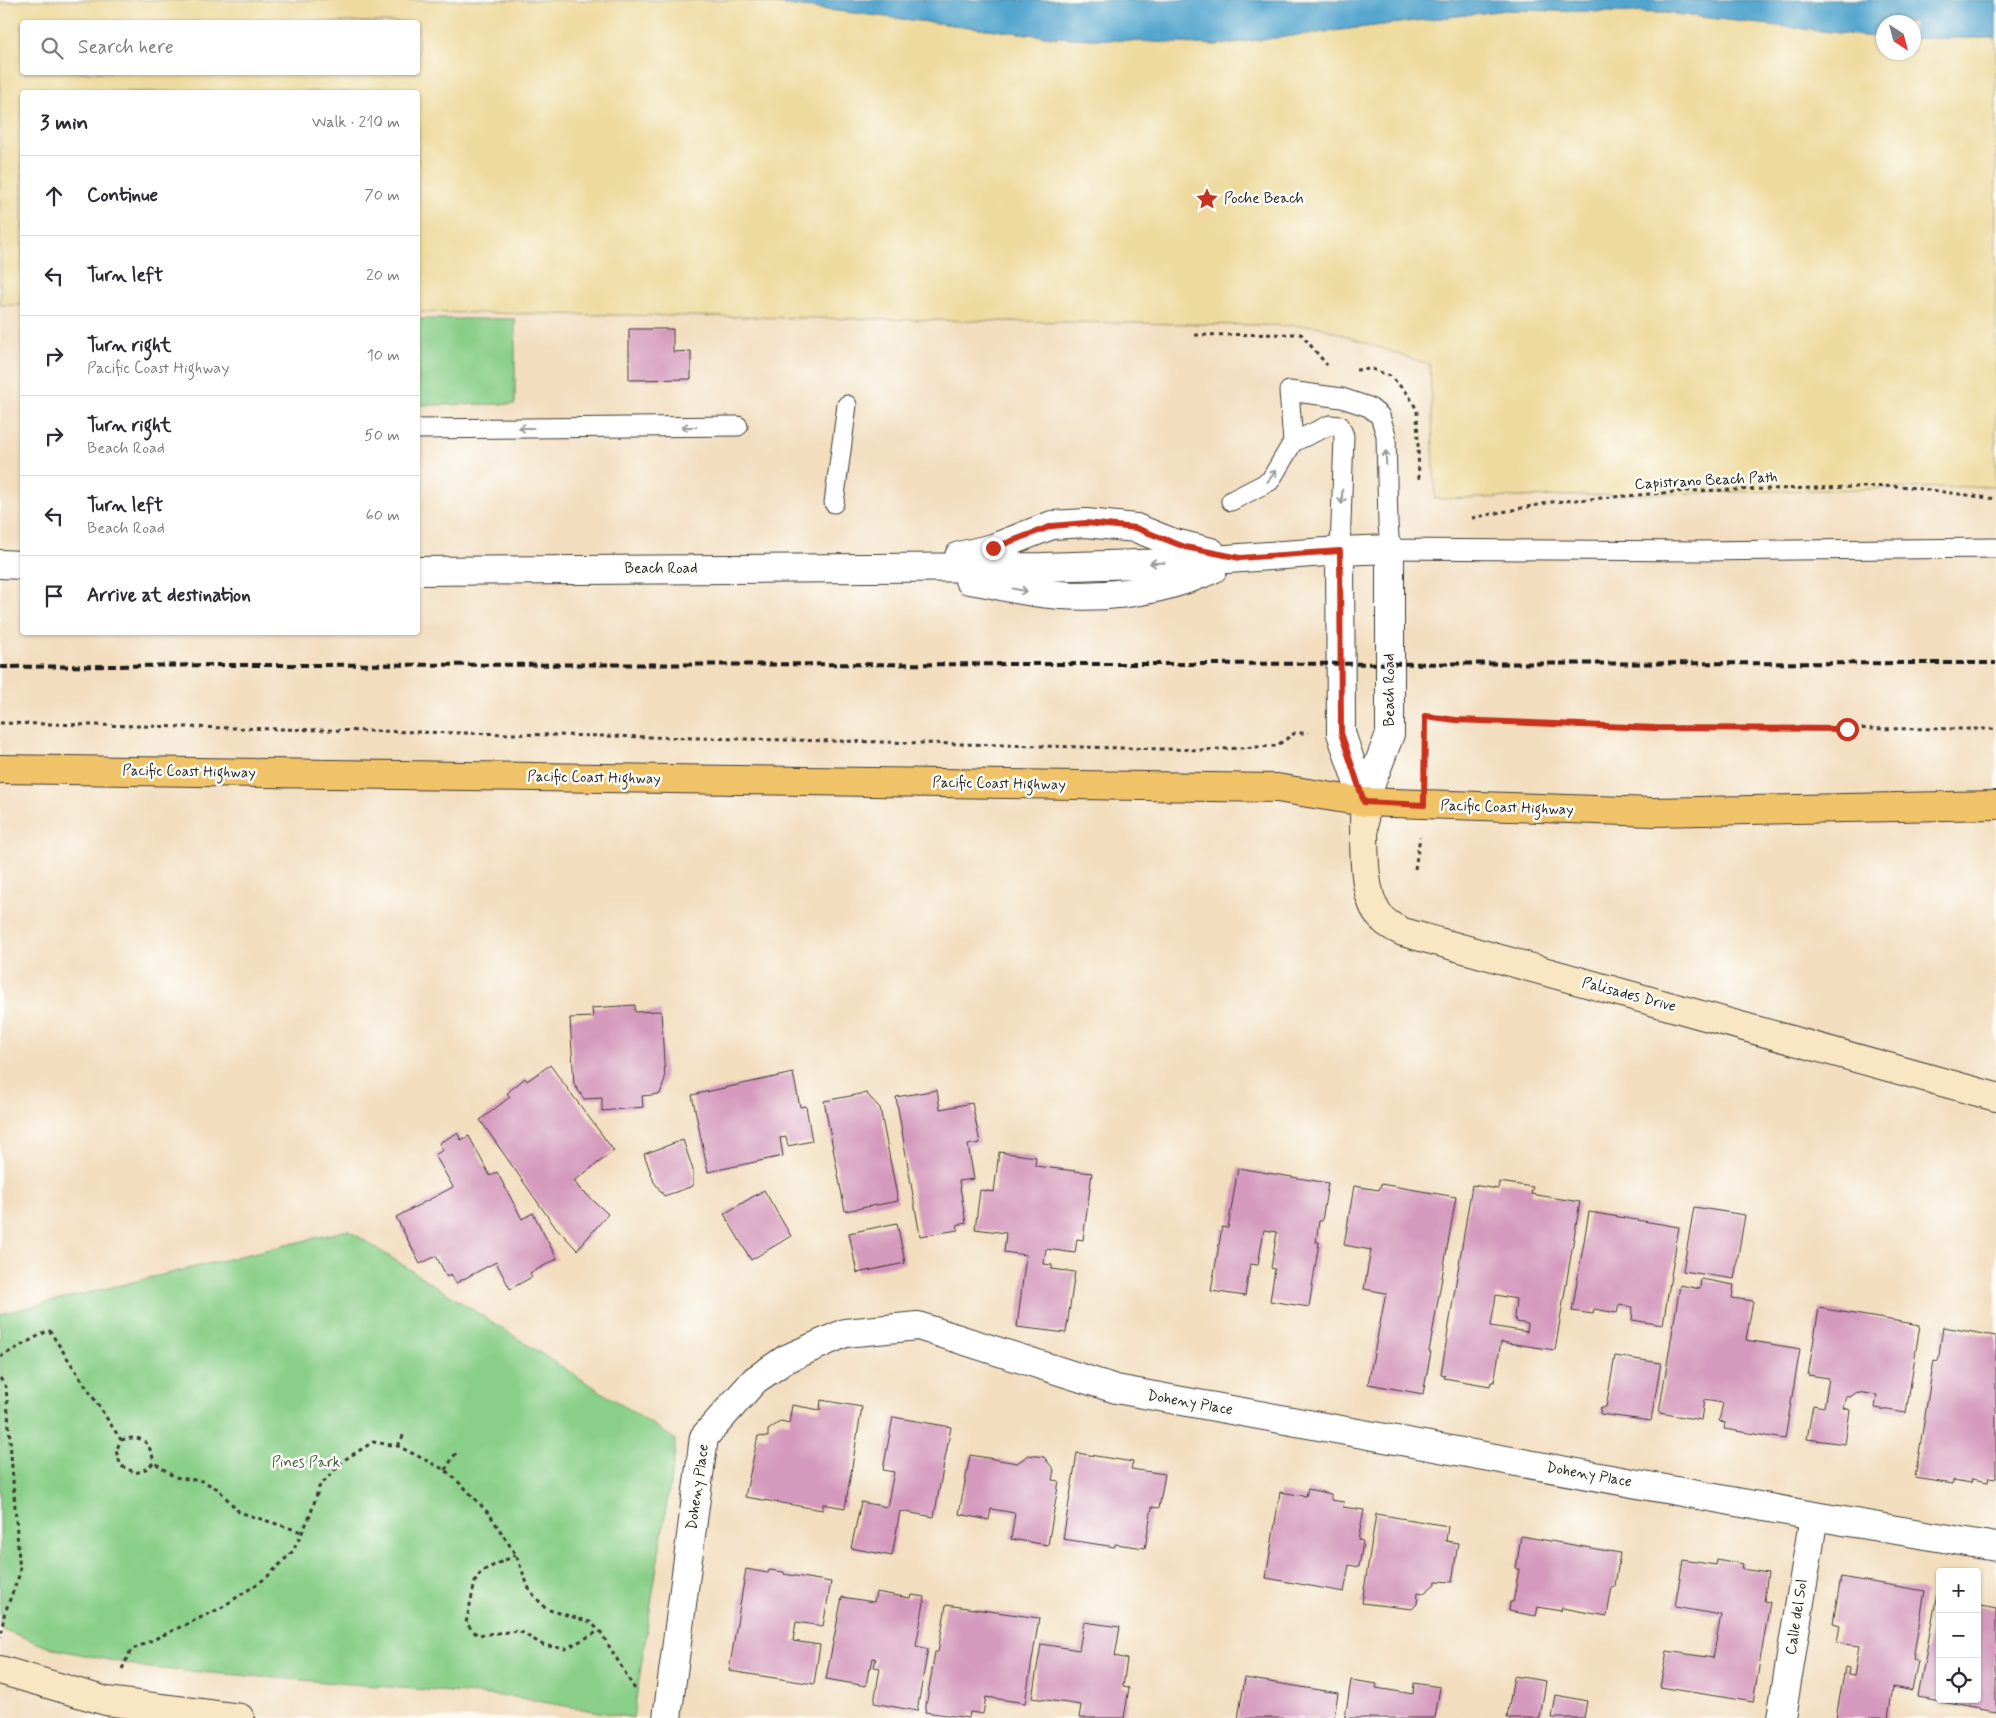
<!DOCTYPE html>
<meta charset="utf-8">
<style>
body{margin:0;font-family:Mynerve,sans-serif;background:#f7f7f7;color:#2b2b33}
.controls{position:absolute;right:15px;bottom:15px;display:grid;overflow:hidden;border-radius:5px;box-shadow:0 1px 4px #0004}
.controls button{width:45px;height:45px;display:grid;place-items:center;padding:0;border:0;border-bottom:1px solid #e1e1e2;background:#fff;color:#2b2b33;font:25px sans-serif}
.compass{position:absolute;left:1876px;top:15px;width:45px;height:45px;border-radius:50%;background:#fff;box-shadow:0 1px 4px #0004;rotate:144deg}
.stop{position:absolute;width:15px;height:15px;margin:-11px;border:4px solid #c8321e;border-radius:50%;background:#fff}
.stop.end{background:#c8321e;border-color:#fff;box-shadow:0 1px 5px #0008}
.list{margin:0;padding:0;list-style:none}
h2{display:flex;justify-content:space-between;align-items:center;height:65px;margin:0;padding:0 20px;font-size:21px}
h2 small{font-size:16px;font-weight:400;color:#7c7c81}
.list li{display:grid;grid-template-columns:32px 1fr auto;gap:15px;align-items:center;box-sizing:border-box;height:80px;padding:0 20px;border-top:1px solid #e1e1e2}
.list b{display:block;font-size:19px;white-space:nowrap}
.list p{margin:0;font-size:16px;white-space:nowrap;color:#7c7c81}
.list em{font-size:16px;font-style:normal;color:#7c7c81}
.icon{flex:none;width:28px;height:28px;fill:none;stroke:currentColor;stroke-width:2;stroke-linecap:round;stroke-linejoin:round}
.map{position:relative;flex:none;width:1996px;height:1718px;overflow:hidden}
.search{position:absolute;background:#fff;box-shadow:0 1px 4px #0004;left:20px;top:20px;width:400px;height:55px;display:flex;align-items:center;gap:12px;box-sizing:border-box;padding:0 18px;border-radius:5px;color:#7c7c81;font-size:19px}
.panel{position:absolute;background:#fff;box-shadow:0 1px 4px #0004;left:20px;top:90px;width:400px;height:545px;border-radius:5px}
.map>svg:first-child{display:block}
.green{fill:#8acf89;stroke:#537652}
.sand{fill:#eeda9e;stroke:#857b5d;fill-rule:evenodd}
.water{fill:#53a5ce;stroke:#386075}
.building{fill:#d499bc;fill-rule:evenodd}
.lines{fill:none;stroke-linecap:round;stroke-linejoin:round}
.service-casing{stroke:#3c3934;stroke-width:21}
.minor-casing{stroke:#3c3934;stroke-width:30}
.tertiary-casing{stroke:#3c3934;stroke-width:30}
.secondary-casing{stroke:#3c3934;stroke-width:30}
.primary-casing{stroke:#3c3934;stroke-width:30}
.path{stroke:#3c3934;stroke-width:3;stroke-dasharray:4 4;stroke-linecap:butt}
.service{stroke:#fff;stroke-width:19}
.minor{stroke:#fff;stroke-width:28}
.tertiary{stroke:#fff;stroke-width:28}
.secondary{stroke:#f9e7c3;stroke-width:28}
.primary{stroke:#f1c369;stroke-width:28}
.rail{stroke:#1c1c1c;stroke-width:4;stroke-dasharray:8 4;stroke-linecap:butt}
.oneway{stroke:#999}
.route{stroke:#c8321e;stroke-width:6}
.labels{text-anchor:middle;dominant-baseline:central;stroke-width:5;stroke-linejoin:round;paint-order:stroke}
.poi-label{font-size:15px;fill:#1c1c1c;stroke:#fdfcf7;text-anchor:start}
.street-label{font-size:15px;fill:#1c1c1c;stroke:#fdfcf7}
.park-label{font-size:15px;fill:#425b42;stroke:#fdfcf7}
</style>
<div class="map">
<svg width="1996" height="1718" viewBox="0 0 1996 1718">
<rect width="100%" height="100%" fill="#fdfcf7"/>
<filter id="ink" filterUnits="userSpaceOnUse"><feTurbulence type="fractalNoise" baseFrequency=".02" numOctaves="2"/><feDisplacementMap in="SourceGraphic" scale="10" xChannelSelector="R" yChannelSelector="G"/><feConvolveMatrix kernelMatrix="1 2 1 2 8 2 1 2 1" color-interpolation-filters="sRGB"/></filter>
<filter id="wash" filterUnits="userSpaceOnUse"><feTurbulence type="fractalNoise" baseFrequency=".0096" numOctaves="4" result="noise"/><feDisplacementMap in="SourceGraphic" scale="20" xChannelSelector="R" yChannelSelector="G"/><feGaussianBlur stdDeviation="1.12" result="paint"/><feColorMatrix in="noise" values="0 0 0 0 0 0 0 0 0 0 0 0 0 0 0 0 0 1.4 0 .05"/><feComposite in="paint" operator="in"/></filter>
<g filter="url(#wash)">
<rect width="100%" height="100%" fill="#f2ddbe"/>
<g class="green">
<path d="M 418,319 L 515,319 L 515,404 L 418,405 Z"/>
<path d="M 348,1230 L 675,1439 L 675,1452 L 633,1718 L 514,1697 L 149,1668 L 50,1648 L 0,1628 L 0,1314 Z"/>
</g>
<path class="sand" d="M 30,0 L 745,0 L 1053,37 L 1217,45 L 1506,10 L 1666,13 L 1883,38 L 1884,52 L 1914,52 L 1914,38 L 1996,38 L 1996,486 L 1435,499 L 1430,365 L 1317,326 L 418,312 L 418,92 L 22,92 L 22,305 L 0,305 L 0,3 ZM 22,22 L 418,22 L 418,72 L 22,72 Z"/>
<path class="water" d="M 745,0 L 1996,0 L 1996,38 L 1914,38 L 1914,22 L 1884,22 L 1883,38 L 1666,13 L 1506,10 L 1217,45 L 1053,37 Z"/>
<g id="blocks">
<g class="building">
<path d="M 629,329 L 673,329 L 673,352 L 691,351 L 691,379 L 629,380 Z"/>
<path d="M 635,1005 L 635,1012 L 661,1011 L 665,1079 L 660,1094 L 642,1096 L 643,1107 L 602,1111 L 602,1098 L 584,1099 L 574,1084 L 570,1018 L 593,1017 L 592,1008 Z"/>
<path d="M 550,1065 L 614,1151 L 574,1181 L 583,1193 L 584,1192 L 608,1214 L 577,1250 L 553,1224 L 480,1120 L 510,1097 L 507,1093 L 525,1078 L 527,1081 Z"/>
<path d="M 793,1073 L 800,1107 L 806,1106 L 812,1141 L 788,1146 L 786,1137 L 780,1138 L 783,1156 L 708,1172 L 692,1095 Z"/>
<path d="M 937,1090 L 940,1109 L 972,1103 L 980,1143 L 968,1145 L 974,1179 L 959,1181 L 966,1223 L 957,1225 L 958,1230 L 920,1236 L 896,1097 Z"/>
<path d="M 866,1093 L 880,1108 L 898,1201 L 845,1211 L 824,1101 Z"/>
<path d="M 457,1133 L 461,1140 L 469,1136 L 490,1176 L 497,1172 L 522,1219 L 533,1213 L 557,1259 L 530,1273 L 532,1277 L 510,1289 L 496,1262 L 456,1283 L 451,1274 L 447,1277 L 436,1256 L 420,1264 L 396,1217 L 453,1187 L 435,1155 L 443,1150 L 439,1143 Z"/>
<path d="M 683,1140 L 693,1170 L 693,1186 L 664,1196 L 654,1182 L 644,1154 Z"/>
<path d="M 999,1152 L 1036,1157 L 1035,1166 L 1092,1173 L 1083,1240 L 1077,1239 L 1075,1253 L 1046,1249 L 1044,1264 L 1052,1265 L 1052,1269 L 1075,1272 L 1066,1333 L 1017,1327 L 1026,1255 L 1004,1252 L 1006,1233 L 975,1229 L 980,1190 L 994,1192 Z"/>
<path d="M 1238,1168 L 1328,1183 L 1322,1221 L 1319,1221 L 1316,1242 L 1319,1242 L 1309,1307 L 1270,1301 L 1275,1269 L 1271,1268 L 1277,1232 L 1264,1230 L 1258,1265 L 1250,1264 L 1245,1296 L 1211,1291 L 1222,1227 L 1228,1228 Z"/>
<path d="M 1499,1182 L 1533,1187 L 1531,1194 L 1580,1202 L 1555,1350 L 1501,1342 L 1494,1382 L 1491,1382 L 1490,1386 L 1444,1378 L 1445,1375 L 1441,1374 L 1472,1185 L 1498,1189 ZM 1496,1295 L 1516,1299 L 1514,1317 L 1517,1322 L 1528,1324 L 1527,1332 L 1491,1326 Z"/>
<path d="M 1381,1184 L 1456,1197 L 1429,1352 L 1431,1352 L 1423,1394 L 1368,1384 L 1386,1293 L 1364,1289 L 1371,1250 L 1344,1245 L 1354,1186 L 1379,1190 Z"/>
<path d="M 764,1190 L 791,1236 L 751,1260 L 724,1214 Z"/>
<path d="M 1694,1207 L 1745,1215 L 1734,1279 L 1683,1271 Z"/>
<path d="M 1589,1212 L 1679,1227 L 1663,1325 L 1632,1320 L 1633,1307 L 1619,1305 L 1617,1313 L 1594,1309 L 1593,1314 L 1572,1311 Z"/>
<path d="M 897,1223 L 905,1263 L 857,1273 L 849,1233 Z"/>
<path d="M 1701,1279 L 1734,1285 L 1732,1298 L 1753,1301 L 1746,1340 L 1800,1349 L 1785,1439 L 1724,1429 L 1725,1422 L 1719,1421 L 1723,1403 L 1704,1400 L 1701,1420 L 1659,1413 L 1680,1285 L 1700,1289 Z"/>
<path d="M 1819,1308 L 1920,1325 L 1906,1413 L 1875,1408 L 1877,1395 L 1857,1392 L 1850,1397 L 1846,1396 L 1843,1408 L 1850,1410 L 1845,1444 L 1807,1439 L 1813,1405 L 1824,1407 L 1829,1378 L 1808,1375 Z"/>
<path d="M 1943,1327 L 1996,1336 L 1996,1478 L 1989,1477 L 1988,1482 L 1972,1479 L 1971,1483 L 1953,1480 L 1953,1484 L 1915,1478 L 1934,1360 L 1938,1361 Z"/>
<path d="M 1615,1356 L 1661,1363 L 1651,1421 L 1600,1414 L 1601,1407 L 1606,1407 Z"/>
<path d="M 821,1400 L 862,1407 L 845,1508 L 823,1504 L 823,1510 L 745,1497 L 758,1436 L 768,1437 L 768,1430 L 781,1421 L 789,1423 L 792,1405 L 820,1410 Z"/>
<path d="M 893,1417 L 951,1427 L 934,1517 L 900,1511 L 892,1556 L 851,1548 L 861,1502 L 887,1507 L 894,1472 L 883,1470 Z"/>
<path d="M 1077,1453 L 1133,1462 L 1131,1469 L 1165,1474 L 1159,1508 L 1152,1507 L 1145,1548 L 1115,1544 L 1115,1547 L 1063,1539 Z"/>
<path d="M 970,1455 L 1017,1463 L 1029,1455 L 1044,1457 L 1054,1470 L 1052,1480 L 1059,1481 L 1048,1545 L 1011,1539 L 1015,1513 L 991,1509 L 989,1520 L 959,1514 Z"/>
<path d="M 1308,1489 L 1331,1494 L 1331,1500 L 1344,1502 L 1343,1507 L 1364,1510 L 1358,1540 L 1363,1541 L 1359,1567 L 1349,1565 L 1344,1592 L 1266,1578 L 1280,1492 L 1306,1496 Z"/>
<path d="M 1376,1514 L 1448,1526 L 1446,1541 L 1458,1543 L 1452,1582 L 1436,1581 L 1435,1584 L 1424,1593 L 1418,1592 L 1417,1604 L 1412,1609 L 1362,1603 Z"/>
<path d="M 1521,1536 L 1620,1553 L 1615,1586 L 1612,1587 L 1607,1616 L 1562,1608 L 1561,1611 L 1538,1607 L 1536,1616 L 1509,1611 L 1510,1602 L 1513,1602 L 1519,1569 L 1516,1569 Z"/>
<path d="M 1717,1559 L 1743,1564 L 1742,1569 L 1768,1573 L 1764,1601 L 1770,1602 L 1753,1702 L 1660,1687 L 1667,1651 L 1713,1658 L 1721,1615 L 1675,1607 L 1683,1560 L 1716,1565 Z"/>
<path d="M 746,1569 L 768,1573 L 769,1570 L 784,1572 L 784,1574 L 831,1582 L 823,1626 L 796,1622 L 793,1641 L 820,1645 L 814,1684 L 729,1671 Z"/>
<path d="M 1841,1577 L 1925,1591 L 1913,1659 L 1918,1660 L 1912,1691 L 1893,1687 L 1888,1718 L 1836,1718 L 1845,1667 L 1849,1668 L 1848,1675 L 1854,1676 L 1859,1646 L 1837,1643 L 1840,1625 L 1833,1623 Z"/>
<path d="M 876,1592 L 910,1598 L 911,1595 L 925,1597 L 916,1646 L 928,1649 L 917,1711 L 874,1703 L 880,1668 L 874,1667 L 876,1659 L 873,1658 L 871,1668 L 869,1668 L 866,1686 L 826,1679 L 842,1597 L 874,1602 Z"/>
<path d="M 1937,1594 L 1940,1594 L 1940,1699 L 1977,1699 L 1977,1605 L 1996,1609 L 1996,1711 L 1918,1697 Z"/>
<path d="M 946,1605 L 1039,1618 L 1025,1703 L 986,1697 L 983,1714 L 970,1712 L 969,1718 L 925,1712 L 935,1652 L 938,1652 Z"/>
<path d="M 1084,1622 L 1120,1627 L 1115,1656 L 1127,1659 L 1123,1687 L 1129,1688 L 1124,1718 L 1079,1718 L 1081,1705 L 1032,1698 L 1041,1644 L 1079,1650 Z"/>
<path d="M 1514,1676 L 1546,1681 L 1540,1718 L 1507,1718 Z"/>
<path d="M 1245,1678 L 1338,1693 L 1334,1718 L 1238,1718 Z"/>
<path d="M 1351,1680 L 1377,1684 L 1376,1688 L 1413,1694 L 1414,1683 L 1440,1687 L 1435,1718 L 1345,1718 Z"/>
<path d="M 1556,1695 L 1587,1701 L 1584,1718 L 1552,1718 Z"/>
</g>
</g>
</g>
<g filter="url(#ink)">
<use href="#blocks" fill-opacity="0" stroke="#3c3934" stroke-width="1"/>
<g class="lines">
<defs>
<g id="service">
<path d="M 418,429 L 738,426"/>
<path d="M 1293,442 L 1289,391 L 1342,398 L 1369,407 L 1380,416 L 1386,435 L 1388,524 L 1390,549 L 1699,551 L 1996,548"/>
<path d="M 1231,501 L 1270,481 L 1293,442 L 1330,425 L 1340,426 L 1344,436 L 1340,551"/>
<path d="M 834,503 L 847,405"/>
</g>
<g id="minor">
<path d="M 959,556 L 993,548 L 1052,525 L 1086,523 L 1136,528 L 1171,542 L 1211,552"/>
<path d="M 0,564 L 22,565"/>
<path d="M 418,571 L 1042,567 L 1171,563 L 1340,551"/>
<path d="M 969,580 C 991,583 1012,589 1033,592 C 1094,601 1157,594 1213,569"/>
<path d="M 667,1718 L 704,1437 L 755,1380 L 786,1359 L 845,1333 L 918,1326 L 1116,1389 L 1814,1516 L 1996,1547"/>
<path d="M 1781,1718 L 1814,1516"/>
</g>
<path id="tertiary" d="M 1390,549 L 1390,734 L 1364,802 L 1341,733 L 1340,551 Z"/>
<g id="secondary">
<path d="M 1364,802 C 1365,834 1360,888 1378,914 C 1384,923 1394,928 1403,932 L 1996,1097"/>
<path d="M 0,1670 L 106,1701 L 240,1718"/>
</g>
<path id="primary" d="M 0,769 L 1277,788 L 1364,802 L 1653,812 L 1996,805"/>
</defs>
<use href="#service" class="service-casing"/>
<use href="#minor" class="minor-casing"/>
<use href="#tertiary" class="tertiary-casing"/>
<use href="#secondary" class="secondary-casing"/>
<use href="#primary" class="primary-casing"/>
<g class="path">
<path d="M 1195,335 L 1301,334 L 1327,365"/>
<path d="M 1356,370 L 1372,369 L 1390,376 L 1408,394 L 1417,410 L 1419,482"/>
<path d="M 1472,518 L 1552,502 L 1687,491 L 1900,486 L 1996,499"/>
<path d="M 1423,718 L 1425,716 L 1456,720 L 1655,728 L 1996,729"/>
<path d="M 0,723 L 882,742 L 1203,750 L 1276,746 L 1295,733 L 1308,733"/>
<path d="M 1424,771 L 1425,742"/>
<path d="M 1415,869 L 1420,837"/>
<path d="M 0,1357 L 49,1330 L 121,1440 L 116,1451 L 121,1466 L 136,1473 L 148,1468 L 154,1462 L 174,1477 L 202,1481 L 218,1489 L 239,1512 L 302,1532"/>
<path d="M 0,1378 L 6,1387 L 20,1573 L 4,1615 L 1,1637"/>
<path d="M 121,1440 C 143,1434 149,1441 154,1462"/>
<path d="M 398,1446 L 404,1434"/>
<path d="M 445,1470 L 458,1450"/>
<path d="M 516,1555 L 482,1571 L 475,1582 L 466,1623 L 477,1635 L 519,1631 L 543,1645 L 565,1649 L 599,1631"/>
<path d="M 122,1669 L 131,1650 L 221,1608 L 266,1578 L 293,1551 L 310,1516 L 319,1487 L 344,1460 L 373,1442 L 398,1446 L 445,1470 L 464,1487 L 490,1515 L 516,1555 L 530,1591 L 546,1609 L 590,1622 L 600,1631 L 636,1691"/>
</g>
<use href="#service" class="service"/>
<use href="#minor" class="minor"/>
<use href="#tertiary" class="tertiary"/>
<use href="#secondary" class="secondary"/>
<use href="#primary" class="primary"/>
<path class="rail" d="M 0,667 L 225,665 L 1996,663"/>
</g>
<defs><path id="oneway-shaft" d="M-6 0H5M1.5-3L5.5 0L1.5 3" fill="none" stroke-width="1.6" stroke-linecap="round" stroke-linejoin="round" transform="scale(1.25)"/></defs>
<g class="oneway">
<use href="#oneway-shaft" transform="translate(689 427) rotate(180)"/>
<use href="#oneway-shaft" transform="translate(526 428) rotate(180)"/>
<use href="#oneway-shaft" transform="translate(1386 458) rotate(-91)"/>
<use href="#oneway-shaft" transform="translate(1272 476) rotate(-52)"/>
<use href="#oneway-shaft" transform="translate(1342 497) rotate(92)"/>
<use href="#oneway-shaft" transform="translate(1157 563) rotate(179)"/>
<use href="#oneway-shaft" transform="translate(1020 590) rotate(12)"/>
</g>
</g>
<g class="lines" filter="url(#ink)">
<path class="route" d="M 993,548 L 1052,526 L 1086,523 L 1136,528 L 1185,547 L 1240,558 L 1340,551 L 1341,733 L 1364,802 L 1424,805 L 1425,716 L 1456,720 L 1655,728 L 1847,729"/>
</g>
<defs>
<symbol id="sight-bare" viewBox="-9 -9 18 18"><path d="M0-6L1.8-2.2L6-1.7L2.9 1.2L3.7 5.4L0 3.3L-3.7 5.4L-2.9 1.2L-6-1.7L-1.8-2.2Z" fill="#c8321e" stroke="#fdfcf7" stroke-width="2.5" paint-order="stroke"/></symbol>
</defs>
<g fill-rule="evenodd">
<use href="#sight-bare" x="1191" y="183" width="32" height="32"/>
</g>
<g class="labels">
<g class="poi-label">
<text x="1224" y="199">Poche Beach</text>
</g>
<g class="street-label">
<text transform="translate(1706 481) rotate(-3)">Capistrano Beach Path</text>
<text x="661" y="569">Beach Road</text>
<text transform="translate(1390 690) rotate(-90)">Beach Road</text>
<text transform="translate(189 772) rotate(1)">Pacific Coast Highway</text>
<text transform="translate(594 778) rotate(1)">Pacific Coast Highway</text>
<text transform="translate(999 784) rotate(1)">Pacific Coast Highway</text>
<text transform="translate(1507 808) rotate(2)">Pacific Coast Highway</text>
<text transform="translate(1629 995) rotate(15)">Palisades Drive</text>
<text transform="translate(1190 1403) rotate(10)">Doheny Place</text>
<text transform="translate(1589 1475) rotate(10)">Doheny Place</text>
<text transform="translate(698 1487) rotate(-82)">Doheny Place</text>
<text transform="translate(1797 1617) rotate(-81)">Calle del Sol</text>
</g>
<g class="park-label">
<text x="306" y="1463">Pines Park</text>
</g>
</g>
</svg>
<div class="controls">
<button>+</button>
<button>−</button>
<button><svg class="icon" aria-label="locate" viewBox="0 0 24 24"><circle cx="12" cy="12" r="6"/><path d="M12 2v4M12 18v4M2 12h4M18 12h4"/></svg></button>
</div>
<svg class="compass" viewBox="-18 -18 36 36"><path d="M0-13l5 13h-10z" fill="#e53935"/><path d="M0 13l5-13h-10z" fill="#7c7c81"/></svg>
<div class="stop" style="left:1847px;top:729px"></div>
<div class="stop end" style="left:993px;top:548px"></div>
<div class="search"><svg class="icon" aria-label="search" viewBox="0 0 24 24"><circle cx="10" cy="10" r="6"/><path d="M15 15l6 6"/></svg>Search here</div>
<section class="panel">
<h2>3 min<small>Walk · 210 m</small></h2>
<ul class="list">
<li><svg class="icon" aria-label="ahead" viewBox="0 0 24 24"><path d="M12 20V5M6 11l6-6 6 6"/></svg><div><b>Continue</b></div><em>70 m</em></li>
<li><svg class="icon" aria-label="left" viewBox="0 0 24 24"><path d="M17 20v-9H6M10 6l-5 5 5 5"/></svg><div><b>Turn left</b></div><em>20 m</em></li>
<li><svg class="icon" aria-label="right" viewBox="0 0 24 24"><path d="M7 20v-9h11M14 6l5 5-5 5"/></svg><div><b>Turn right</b><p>Pacific Coast Highway</p></div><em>10 m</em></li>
<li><svg class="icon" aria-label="right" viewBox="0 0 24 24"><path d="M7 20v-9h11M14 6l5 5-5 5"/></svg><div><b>Turn right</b><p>Beach Road</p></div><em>50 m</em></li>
<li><svg class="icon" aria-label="left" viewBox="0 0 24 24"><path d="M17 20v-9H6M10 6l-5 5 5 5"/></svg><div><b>Turn left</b><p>Beach Road</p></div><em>60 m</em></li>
<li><svg class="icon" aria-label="arrive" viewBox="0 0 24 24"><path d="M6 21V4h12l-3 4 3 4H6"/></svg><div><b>Arrive at destination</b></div></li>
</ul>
</section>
</div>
